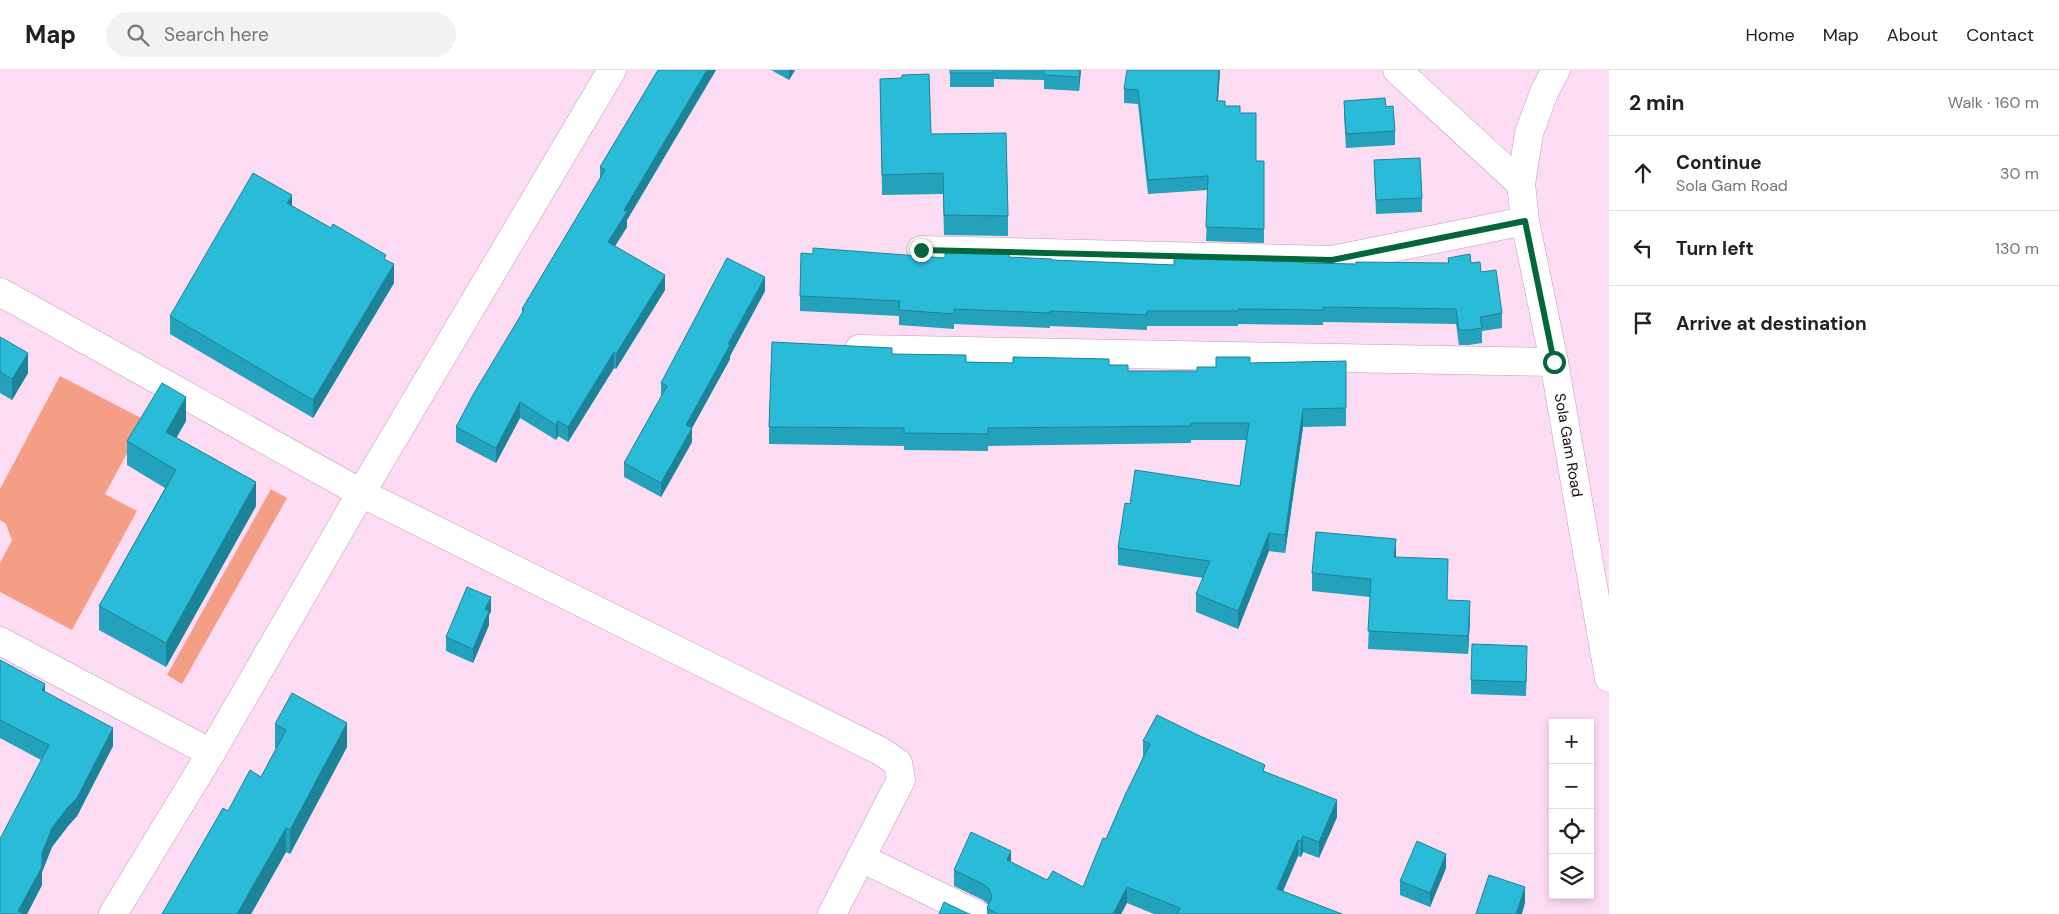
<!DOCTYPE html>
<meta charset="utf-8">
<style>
body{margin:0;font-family:"DM Sans",sans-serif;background:#f2f2f2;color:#202124}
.controls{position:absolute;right:15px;bottom:15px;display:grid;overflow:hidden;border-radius:0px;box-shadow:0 2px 8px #0003}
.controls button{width:45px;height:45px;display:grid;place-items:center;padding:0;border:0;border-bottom:1px solid #e0e0e0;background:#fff;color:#202124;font:25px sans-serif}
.stop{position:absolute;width:15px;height:15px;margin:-11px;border:4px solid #04673b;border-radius:50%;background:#fff}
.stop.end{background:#04673b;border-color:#fff;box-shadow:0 1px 5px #0008}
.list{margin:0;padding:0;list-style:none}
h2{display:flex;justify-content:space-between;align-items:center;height:65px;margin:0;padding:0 20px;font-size:21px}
h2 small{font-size:16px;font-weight:400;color:#757577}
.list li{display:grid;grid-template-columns:32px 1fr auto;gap:15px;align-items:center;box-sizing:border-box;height:75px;padding:0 20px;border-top:1px solid #e0e0e0}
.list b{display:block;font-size:19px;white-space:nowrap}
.list p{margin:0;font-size:16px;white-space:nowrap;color:#757577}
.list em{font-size:16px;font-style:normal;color:#757577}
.icon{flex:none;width:28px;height:28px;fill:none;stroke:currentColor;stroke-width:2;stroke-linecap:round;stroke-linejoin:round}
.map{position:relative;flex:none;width:1609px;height:844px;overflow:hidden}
header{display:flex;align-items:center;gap:30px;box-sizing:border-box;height:70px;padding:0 25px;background:#fff;border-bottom:1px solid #e0e0e0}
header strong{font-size:24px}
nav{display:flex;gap:28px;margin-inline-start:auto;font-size:18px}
.search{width:350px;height:45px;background:#f2f2f2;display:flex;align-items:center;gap:12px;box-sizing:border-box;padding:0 18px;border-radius:28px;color:#757577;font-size:19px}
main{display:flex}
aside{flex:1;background:#fff}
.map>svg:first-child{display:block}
.green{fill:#f59e86}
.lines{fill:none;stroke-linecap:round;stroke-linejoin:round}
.minor-casing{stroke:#c29cb8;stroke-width:29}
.tertiary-casing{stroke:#c29cb8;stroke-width:29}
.minor{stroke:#fff;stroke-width:28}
.tertiary{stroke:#fff;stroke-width:28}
.wall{fill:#24a1bb}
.shaded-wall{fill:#1d8398}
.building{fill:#2abbd9;stroke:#1d8398}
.route{stroke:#04673b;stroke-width:6}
.labels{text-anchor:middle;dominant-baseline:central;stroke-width:4;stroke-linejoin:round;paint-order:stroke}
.street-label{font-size:15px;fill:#170a14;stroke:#faf2f8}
</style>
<header>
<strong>Map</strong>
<div class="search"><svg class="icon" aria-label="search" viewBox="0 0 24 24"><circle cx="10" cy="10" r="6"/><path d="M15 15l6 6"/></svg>Search here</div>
<nav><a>Home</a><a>Map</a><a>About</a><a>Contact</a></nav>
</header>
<main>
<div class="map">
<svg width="1609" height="844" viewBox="0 0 1609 844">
<rect width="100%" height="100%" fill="#fcdcf3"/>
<g class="green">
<path d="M 60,306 L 145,350 L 105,424 L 137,441 L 72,560 L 0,522 L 0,493 L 12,470 L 6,454 L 0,450 L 0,419 Z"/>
<path d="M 271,419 L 287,428 L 182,614 L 167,605 Z"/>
</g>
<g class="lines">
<defs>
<g id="minor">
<path d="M 1397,0 L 1521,114"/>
<path d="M 921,180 L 1332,190 L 1525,151"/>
<path d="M 0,222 L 361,423 L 882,682 L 898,693 L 901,710 L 832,844"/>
<path d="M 859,279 L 1554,292"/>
<path d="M 0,571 L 211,683"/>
<path d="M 861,788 L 976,844"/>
<path d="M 113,844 L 211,683 L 361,423 L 612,0"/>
</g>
<g id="tertiary">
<path id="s1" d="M 1556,0 L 1545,20 L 1529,63 L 1521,114 L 1525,151 L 1554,292 L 1609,608"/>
</g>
</defs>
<use href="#minor" class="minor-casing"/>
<use href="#tertiary" class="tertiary-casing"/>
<use href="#minor" class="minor"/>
<use href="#tertiary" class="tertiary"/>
</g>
<g class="wall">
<path d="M 658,0 L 716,0 L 627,150 L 627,157 L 615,176 L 665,220 L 616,299 L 614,298 L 568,372 L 558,366 L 556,370 L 520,348 L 496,393 L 456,372 L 456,357 L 522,243 L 522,239 L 600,109 L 600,97 Z"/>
<path d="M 771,0 L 795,0 L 789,10 Z"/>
<path d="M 950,0 L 1081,0 L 1079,21 L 1044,19 L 1044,10 L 994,9 L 994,17 L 950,17 Z"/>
<path d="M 1220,0 L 1218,31 L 1225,36 L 1240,43 L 1256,91 L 1264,91 L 1264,173 L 1206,171 L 1208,120 L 1148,124 L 1138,34 L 1124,33 L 1124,19 Z"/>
<path d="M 880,9 L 1008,146 L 1008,166 L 944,165 L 943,124 L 882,125 Z"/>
<path d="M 1344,31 L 1386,37 L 1395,61 L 1395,75 L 1346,78 L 1344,45 Z"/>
<path d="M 1374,90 L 1422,128 L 1422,142 L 1376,144 Z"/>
<path d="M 292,136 L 386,190 L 394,213 L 313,348 L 170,264 L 170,246 Z"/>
<path d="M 1009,187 L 1052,190 L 1174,195 L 1304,193 L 1356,194 L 1448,193 L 1448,188 L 1471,193 L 1481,202 L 1502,243 L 1502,258 L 1482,261 L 1482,273 L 1469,275 L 1459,275 L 1456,254 L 1323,252 L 1323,255 L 1238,254 L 1238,256 L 1147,256 L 1147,260 L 1050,256 L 1050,258 L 954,254 L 954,259 L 899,255 L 899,246 L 800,241 L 800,226 L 945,188 Z"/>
<path d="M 765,221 L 730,286 L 730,289 L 692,358 L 692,372 L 661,427 L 624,407 L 624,393 L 661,327 L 661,313 Z"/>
<path d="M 0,267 L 28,303 L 12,330 L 0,323 Z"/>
<path d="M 892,284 L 966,292 L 1109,295 L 1128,301 L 1197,301 L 1216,297 L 1250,293 L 1346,291 L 1346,356 L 1303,357 L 1285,483 L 1269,481 L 1238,559 L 1196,542 L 1196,524 L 1203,508 L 1118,495 L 1118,478 L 1130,434 L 1240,416 L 1247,370 L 1191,370 L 1191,373 L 988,376 L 988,381 L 904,380 L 904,376 L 769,374 L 769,357 Z"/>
<path d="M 186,351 L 176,367 L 256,436 L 166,597 L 99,560 L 99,536 L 165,418 L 127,395 L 127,371 Z"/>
<path d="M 1396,487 L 1470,549 L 1468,584 L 1368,579 L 1370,527 L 1312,521 L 1312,503 Z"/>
<path d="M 491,541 L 489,545 L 489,555 L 473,593 L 446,581 L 446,567 Z"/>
<path d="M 0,590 L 45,622 L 113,676 L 77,746 L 68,756 L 52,777 L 42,802 L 42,815 L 27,844 L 0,844 L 41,690 L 0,668 Z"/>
<path d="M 1527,590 L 1526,626 L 1471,624 L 1471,610 Z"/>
<path d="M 275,654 L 347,677 L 290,784 L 286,782 L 251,844 L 162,844 L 228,741 L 261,707 L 276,679 L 275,678 Z"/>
<path d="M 1143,671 L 1265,702 L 1337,747 L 1319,788 L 1303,782 L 1301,787 L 1298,786 L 1283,821 L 1342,844 L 1154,844 L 1127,833 L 1121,844 L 987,844 L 987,838 L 989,835 L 983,830 L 954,816 L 954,800 L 1011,792 L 1047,810 L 1083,817 L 1106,769 L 1143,687 Z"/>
<path d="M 1446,798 L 1430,837 L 1400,825 L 1400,811 Z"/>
</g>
<g class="shaded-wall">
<path d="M 707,0 L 716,0 L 627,150 L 627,157 L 608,187 L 608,172 L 624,140 Z"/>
<path d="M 789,0 L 795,0 L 789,10 Z"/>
<path d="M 1080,0 L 1081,0 L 1079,21 L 1079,7 Z"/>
<path d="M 1219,0 L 1220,0 L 1217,45 L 1217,31 Z"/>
<path d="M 292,125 L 292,143 L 287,133 Z"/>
<path d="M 394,194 L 394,213 L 313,348 L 313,330 Z"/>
<path d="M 665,205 L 665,220 L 616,299 L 616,284 Z"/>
<path d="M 765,207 L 765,221 L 730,286 L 730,289 L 692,358 L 692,372 L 661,427 L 661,413 L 686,355 Z"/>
<path d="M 614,282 L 614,298 L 568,372 L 568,357 Z"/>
<path d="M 28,283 L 28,303 L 12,330 L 12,309 Z"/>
<path d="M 186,327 L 186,351 L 166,386 L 166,362 Z"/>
<path d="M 520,332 L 520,348 L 496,393 L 496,378 Z"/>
<path d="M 1303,339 L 1303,357 L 1285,483 L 1285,465 Z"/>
<path d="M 558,351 L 558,366 L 556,370 L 556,355 Z"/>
<path d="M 256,412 L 256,436 L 166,597 L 166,573 Z"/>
<path d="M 1269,463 L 1269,481 L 1238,559 L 1238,541 Z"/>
<path d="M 1396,469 L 1396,487 L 1394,487 Z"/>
<path d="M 491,527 L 491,541 L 489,545 L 489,555 L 473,593 L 473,579 L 485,539 Z"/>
<path d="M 1470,531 L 1470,549 L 1468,584 L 1468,566 Z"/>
<path d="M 45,614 L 45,632 L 42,620 Z"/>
<path d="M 347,653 L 347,677 L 290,784 L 290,760 Z"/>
<path d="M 113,658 L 113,676 L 77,746 L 68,756 L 52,777 L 42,802 L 42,815 L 27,844 L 18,844 L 18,841 L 52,758 Z"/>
<path d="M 1337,730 L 1337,747 L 1319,788 L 1319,772 Z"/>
<path d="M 286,758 L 286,782 L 251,844 L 237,844 Z"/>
<path d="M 1303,766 L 1303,782 L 1301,787 L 1301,771 Z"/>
<path d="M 1298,770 L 1298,786 L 1277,835 L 1277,819 Z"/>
<path d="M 1011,781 L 1011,797 L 1007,790 Z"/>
<path d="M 1446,784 L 1446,798 L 1430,837 L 1430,823 Z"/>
<path d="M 1127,817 L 1127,833 L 1121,844 L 1113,844 Z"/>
<path d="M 1525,817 L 1525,833 L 1522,844 L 1516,844 Z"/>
</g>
<g class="building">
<path d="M 658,0 L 707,0 L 624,140 L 627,142 L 608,172 L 665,205 L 616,284 L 614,282 L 568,357 L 558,351 L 556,355 L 520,332 L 496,378 L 456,357 L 474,323 L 524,240 L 522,239 L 605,100 L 600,97 Z"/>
<rect x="950" y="0" width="44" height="3"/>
<path d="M 1044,0 L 1080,0 L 1079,7 L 1044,5 Z"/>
<path d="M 1127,0 L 1219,0 L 1217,31 L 1225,31 L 1225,36 L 1240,36 L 1240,43 L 1256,43 L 1256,91 L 1264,91 L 1264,159 L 1206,157 L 1208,106 L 1148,110 L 1138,20 L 1124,19 Z"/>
<path d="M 929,4 L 931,64 L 1006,63 L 1008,146 L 944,145 L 943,103 L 882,105 L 880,9 L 902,8 L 902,5 Z"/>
<path d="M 1385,28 L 1386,37 L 1393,36 L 1395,61 L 1346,64 L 1344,31 Z"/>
<path d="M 1420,88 L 1422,128 L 1376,130 L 1374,90 Z"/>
<path d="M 253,103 L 292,125 L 287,133 L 331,158 L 333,154 L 386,185 L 384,189 L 394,194 L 313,330 L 170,246 Z"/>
<path d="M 813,178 L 945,188 L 945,181 L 1009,183 L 1009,187 L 1052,189 L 1052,190 L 1174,195 L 1174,187 L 1304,190 L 1304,193 L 1356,194 L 1356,192 L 1449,193 L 1448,188 L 1470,184 L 1471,193 L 1480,192 L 1481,202 L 1496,200 L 1502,243 L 1480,247 L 1482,258 L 1469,260 L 1459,260 L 1456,239 L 1323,237 L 1323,240 L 1238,239 L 1238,241 L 1147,241 L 1147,245 L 1050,241 L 1050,243 L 954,239 L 954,244 L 899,240 L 900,231 L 800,226 L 801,183 L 813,184 Z"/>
<path d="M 727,188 L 765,207 L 728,274 L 730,275 L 686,355 L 692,358 L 661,413 L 624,393 L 667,316 L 661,313 Z"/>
<path d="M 0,267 L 28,283 L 12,309 L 0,302 Z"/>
<path d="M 772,272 L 892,278 L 892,284 L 966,285 L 966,292 L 1013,293 L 1013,287 L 1109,289 L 1109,295 L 1128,295 L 1128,301 L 1197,301 L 1197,297 L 1216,297 L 1216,287 L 1250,287 L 1250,293 L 1346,291 L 1346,338 L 1303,339 L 1285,465 L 1269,463 L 1238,541 L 1196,524 L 1210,491 L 1118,478 L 1125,433 L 1130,434 L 1135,400 L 1240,416 L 1249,353 L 1191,353 L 1191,356 L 988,358 L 988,364 L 904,363 L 904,358 L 769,357 Z"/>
<path d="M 162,313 L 186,327 L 166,362 L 256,412 L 166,573 L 99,536 L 176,400 L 127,371 Z"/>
<path d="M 1316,462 L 1396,469 L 1394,487 L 1448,489 L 1447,530 L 1470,531 L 1468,566 L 1368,561 L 1371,509 L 1312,503 Z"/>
<path d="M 467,517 L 491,527 L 485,539 L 489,541 L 473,579 L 446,567 Z"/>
<path d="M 1472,574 L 1527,576 L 1526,612 L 1471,610 Z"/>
<path d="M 0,590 L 45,614 L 42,620 L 113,658 L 77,728 L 68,737 L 52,758 L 42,783 L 42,797 L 18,841 L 22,843 L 22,844 L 0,844 L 0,769 L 49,675 L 0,650 Z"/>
<path d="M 292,623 L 347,653 L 290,760 L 286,758 L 237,844 L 162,844 L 223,738 L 228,741 L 250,700 L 261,707 L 286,660 L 275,654 Z"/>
<path d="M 1157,645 L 1200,666 L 1265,695 L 1263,701 L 1337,730 L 1319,772 L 1303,766 L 1301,771 L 1298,770 L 1277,819 L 1342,844 L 1177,844 L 1180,838 L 1127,817 L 1113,844 L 998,844 L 987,838 L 992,827 L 989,819 L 983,814 L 954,800 L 971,762 L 1011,781 L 1007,790 L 1047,810 L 1053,801 L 1083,817 L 1103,768 L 1106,769 L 1126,723 L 1150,674 L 1143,671 Z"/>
<path d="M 1417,771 L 1446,784 L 1430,823 L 1400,811 Z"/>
<path d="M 1489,805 L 1525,817 L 1516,844 L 1476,844 Z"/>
<path d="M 944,832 L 969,844 L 970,844 L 939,844 Z"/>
</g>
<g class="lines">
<path class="route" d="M 921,180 L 1332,190 L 1525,151 L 1554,292"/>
</g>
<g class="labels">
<g class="street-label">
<text stroke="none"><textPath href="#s1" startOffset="386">Sola Gam Road</textPath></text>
</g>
</g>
</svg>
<div class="controls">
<button>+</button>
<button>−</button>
<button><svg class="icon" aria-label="locate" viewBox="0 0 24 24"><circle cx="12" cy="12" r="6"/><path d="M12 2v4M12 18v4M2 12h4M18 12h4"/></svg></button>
<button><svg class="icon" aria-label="layers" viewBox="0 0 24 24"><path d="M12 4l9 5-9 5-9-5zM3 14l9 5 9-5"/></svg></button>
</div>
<div class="stop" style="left:1554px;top:292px"></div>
<div class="stop end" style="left:921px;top:180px"></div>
</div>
<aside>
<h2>2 min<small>Walk · 160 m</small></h2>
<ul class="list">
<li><svg class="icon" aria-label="ahead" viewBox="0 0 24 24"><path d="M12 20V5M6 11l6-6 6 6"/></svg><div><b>Continue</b><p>Sola Gam Road</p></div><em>30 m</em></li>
<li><svg class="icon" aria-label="left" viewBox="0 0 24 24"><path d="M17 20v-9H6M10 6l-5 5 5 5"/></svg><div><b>Turn left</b></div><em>130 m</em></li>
<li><svg class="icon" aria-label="arrive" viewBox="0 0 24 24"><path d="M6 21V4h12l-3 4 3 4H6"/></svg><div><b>Arrive at destination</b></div></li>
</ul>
</aside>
</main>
